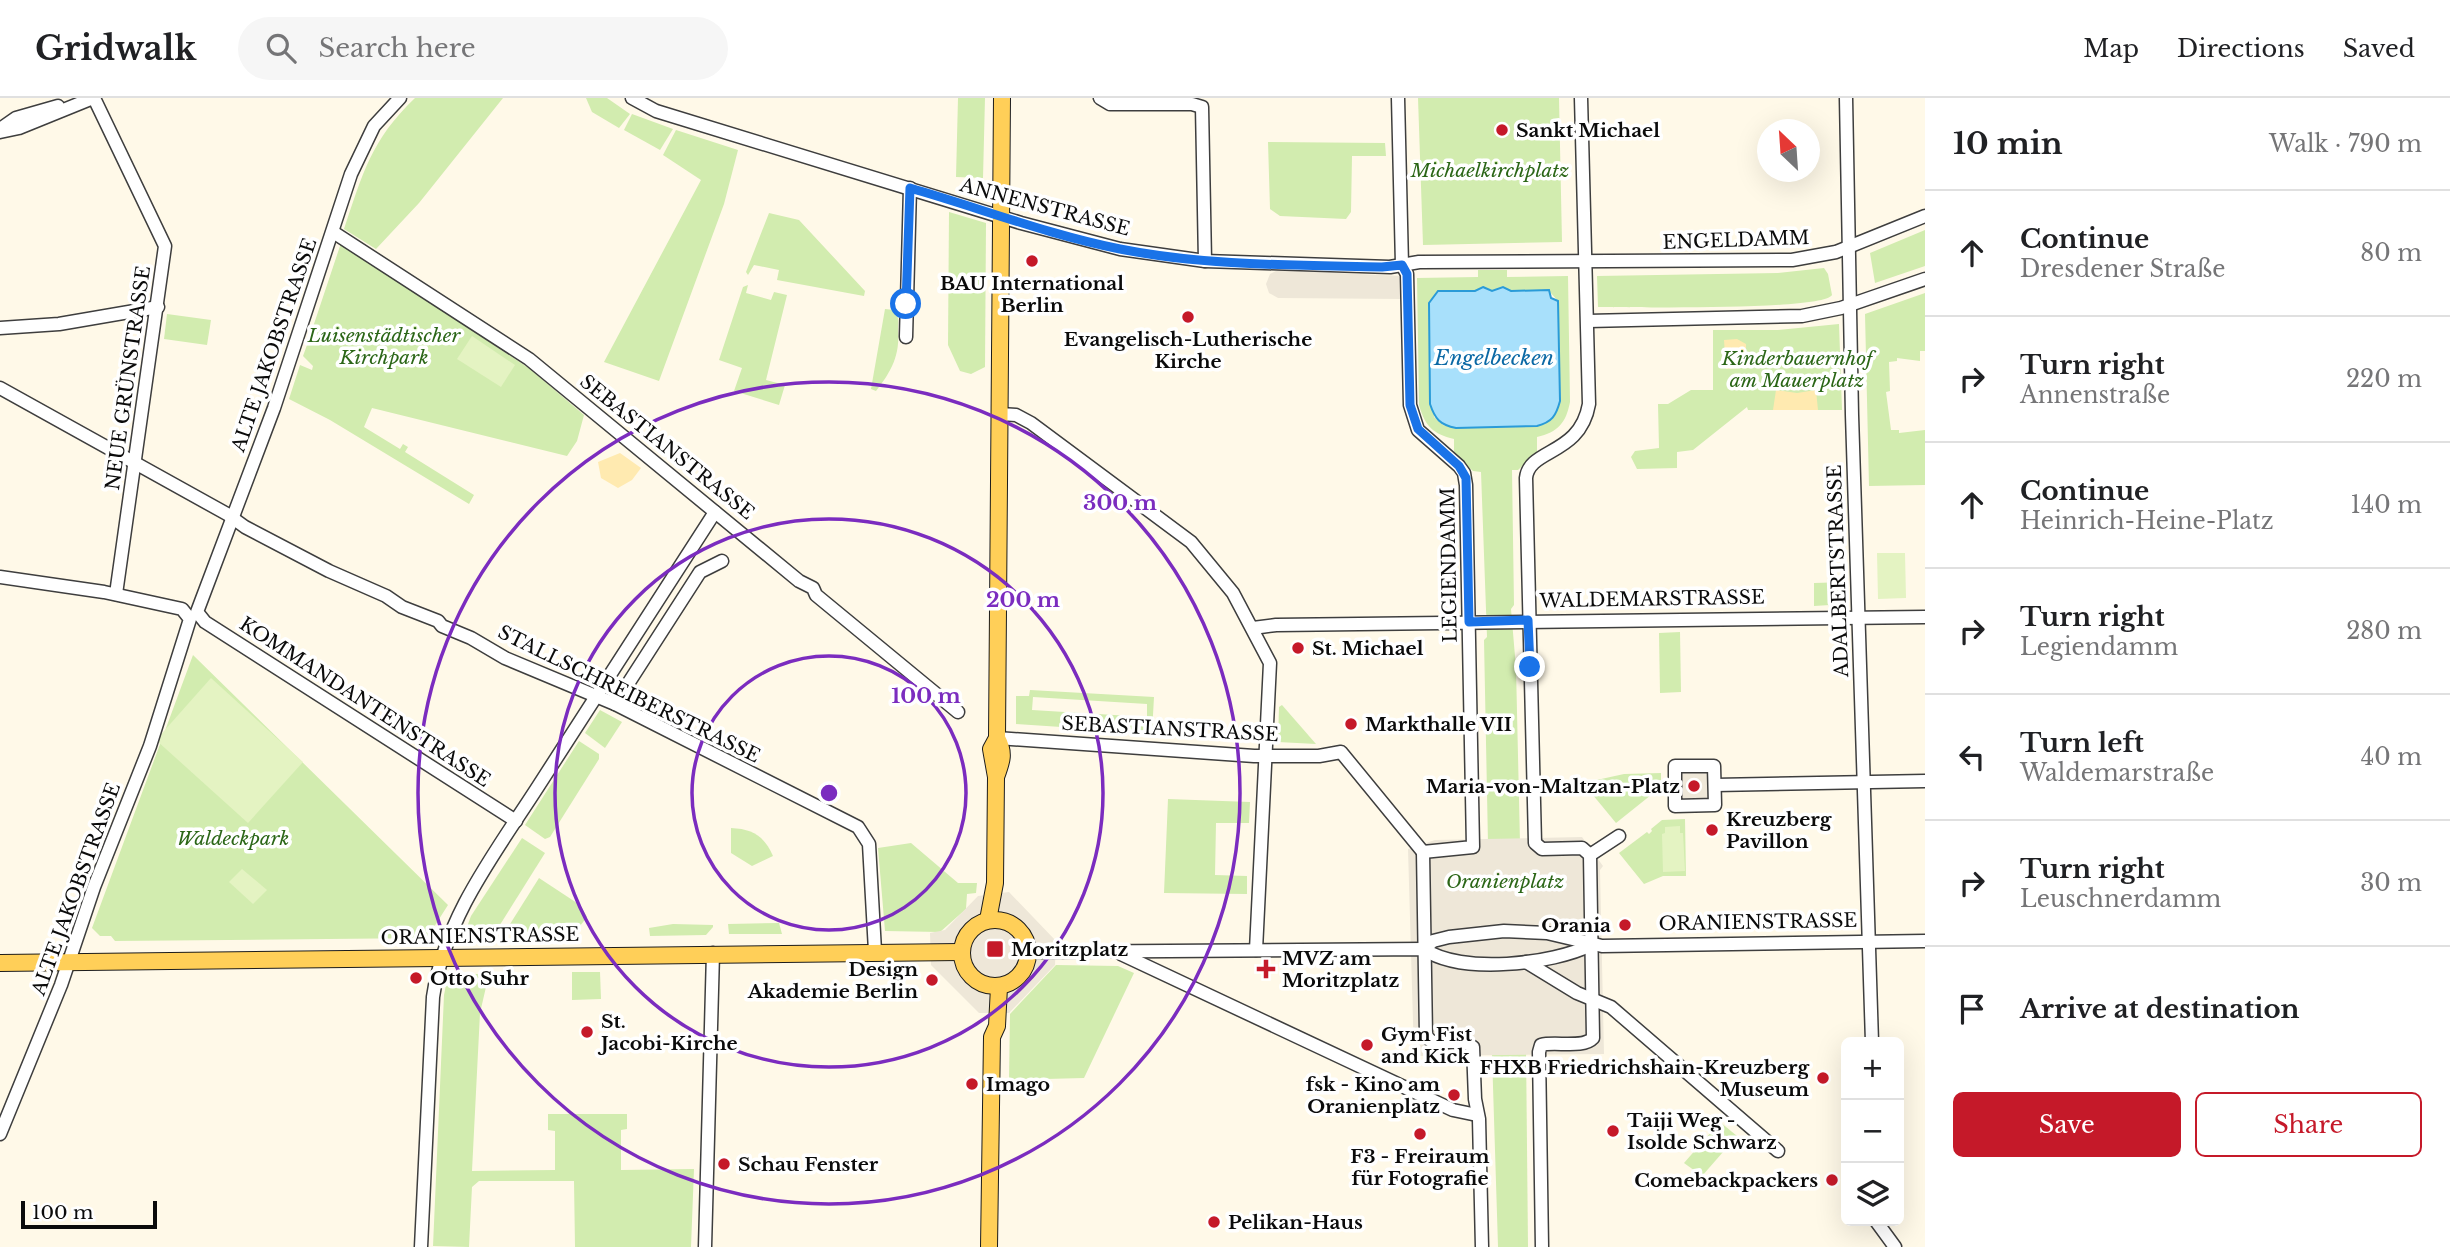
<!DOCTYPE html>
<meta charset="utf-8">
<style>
body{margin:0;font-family:"Libre Baskerville",serif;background:#f6f6f6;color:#202124}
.controls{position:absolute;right:21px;bottom:21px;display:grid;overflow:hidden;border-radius:10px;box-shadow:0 7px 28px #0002}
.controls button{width:63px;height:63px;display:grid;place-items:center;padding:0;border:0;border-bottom:2px solid #e0e0e0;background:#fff;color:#202124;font:35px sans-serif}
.compass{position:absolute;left:1757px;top:21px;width:63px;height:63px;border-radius:50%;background:#fff;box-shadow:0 7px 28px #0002;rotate:335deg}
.scale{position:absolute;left:21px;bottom:18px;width:136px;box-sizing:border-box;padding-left:7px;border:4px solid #0b0b0b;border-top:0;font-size:19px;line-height:24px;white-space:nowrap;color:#0b0b0b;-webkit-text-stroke:5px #fff;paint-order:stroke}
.stop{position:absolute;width:21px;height:21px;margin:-16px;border:5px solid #1a73e8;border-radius:50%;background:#fff}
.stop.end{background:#1a73e8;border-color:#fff;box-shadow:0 2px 7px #0008}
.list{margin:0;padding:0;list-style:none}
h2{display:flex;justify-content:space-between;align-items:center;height:91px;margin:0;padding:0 28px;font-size:30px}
h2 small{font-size:23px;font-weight:400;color:#757577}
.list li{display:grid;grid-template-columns:46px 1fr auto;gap:21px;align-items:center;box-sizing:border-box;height:126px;padding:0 28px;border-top:2px solid #e0e0e0}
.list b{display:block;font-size:26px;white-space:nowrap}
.list p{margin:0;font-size:23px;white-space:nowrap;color:#757577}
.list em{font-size:23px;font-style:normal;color:#757577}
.actions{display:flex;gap:14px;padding:21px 28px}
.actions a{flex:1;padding:16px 0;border:2px solid #c51929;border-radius:10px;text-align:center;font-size:24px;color:#c51929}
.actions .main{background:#c51929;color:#fff}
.icon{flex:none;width:38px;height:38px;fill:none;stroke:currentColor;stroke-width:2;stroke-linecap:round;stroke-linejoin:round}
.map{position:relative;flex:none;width:1925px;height:1149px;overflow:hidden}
header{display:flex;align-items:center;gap:42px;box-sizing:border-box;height:98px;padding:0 35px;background:#fff;border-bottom:2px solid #e0e0e0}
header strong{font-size:33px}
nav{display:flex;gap:38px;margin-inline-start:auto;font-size:24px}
.search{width:490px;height:63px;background:#f6f6f6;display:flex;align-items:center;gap:18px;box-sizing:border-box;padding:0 24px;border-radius:38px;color:#757577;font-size:26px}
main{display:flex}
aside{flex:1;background:#fff}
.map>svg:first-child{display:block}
.green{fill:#d2ecaf;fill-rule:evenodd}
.sand{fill:#ffeab0}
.pitch{fill:#e4f3c2}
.plaza{fill:#eee7d8}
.water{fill:#a8e0fb;stroke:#2a9bd8;stroke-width:2}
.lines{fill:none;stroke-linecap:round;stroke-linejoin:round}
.minor-casing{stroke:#3e3e3e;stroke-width:15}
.major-casing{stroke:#1c1c1c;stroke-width:18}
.minor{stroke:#fff;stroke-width:12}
.major{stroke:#ffcf58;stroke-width:16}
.route{stroke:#1a73e8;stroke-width:9}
.ring{fill:none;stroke:#7b2cbf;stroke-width:3.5}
.poi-dot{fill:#c51929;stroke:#fff;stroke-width:2.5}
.labels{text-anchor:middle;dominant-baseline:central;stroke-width:7;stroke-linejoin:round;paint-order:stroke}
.poi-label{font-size:19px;font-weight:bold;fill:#0b0b0b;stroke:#fff;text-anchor:start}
.park-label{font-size:19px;font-style:italic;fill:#2b6617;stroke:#fff}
.street-label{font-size:19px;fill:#0b0b0b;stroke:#fff}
.water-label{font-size:21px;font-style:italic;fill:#0b69a5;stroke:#fff}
.centre{fill:#7b2cbf;stroke:#fff;stroke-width:3.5}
.ring-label{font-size:21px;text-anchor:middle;font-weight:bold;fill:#7b2cbf;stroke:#fff;stroke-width:7;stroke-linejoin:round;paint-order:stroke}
</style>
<header>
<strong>Gridwalk</strong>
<div class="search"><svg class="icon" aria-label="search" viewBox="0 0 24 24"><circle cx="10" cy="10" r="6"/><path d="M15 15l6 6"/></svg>Search here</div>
<nav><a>Map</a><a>Directions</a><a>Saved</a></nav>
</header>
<main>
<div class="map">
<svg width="1925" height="1149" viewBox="0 0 1925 1149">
<rect width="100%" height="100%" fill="#fff9e8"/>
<g class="green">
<path d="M 415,0 L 503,0 L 419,105 L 376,151 L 344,131 C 363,75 371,42 415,0 Z"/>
<path d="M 586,0 L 607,0 L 630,16 L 619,30 L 592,14 Z"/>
<path d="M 958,0 L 985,0 L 983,80 L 956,79 Z"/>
<path d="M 1418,0 L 1559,0 L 1562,144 L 1423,147 Z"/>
<path d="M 632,16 L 673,31 L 660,52 L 624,32 Z"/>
<path d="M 676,32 L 738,52 L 724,106 L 659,283 L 604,264 L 701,82 L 663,57 Z"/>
<path d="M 1268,44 L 1385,45 L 1386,58 L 1352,58 L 1351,114 L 1346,121 L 1280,118 L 1270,111 Z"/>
<path d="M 949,114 L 986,125 L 985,269 L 971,276 L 960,273 L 948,247 Z"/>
<path d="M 769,115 L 799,122 L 865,193 L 864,198 L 777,182 L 779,172 L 754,167 L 748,177 L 746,174 Z"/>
<path d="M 1925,132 L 1925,168 L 1875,185 L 1870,155 Z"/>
<path d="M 341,145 L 530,271 L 584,317 L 577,343 L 567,358 L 372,310 L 364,329 L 400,351 L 403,346 L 408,349 L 405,354 L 474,397 L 469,406 L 330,322 L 289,301 L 300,267 L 312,272 L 313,268 L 303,258 L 307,247 L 319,246 L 317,237 L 311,235 Z"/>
<path d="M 1824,170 L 1828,176 L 1832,197 C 1822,213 1628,209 1598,209 L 1597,178 L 1778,175 Z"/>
<path d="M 1478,172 L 1507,172 L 1507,179 L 1568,178 L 1570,304 C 1566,325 1558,334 1537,339 L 1537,354 L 1518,372 L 1512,372 L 1514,507 L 1511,511 L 1516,570 L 1520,745 L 1488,746 L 1484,542 L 1487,539 L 1481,374 L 1473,373 L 1454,356 L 1454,341 C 1433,336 1425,328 1419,307 L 1417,180 L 1478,179 ZM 1483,189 L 1492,193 L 1503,189 L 1511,193 L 1549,193 L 1558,203 L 1537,328 L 1456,330 L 1443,327 L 1434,319 L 1433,202 L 1438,193 L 1475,193 Z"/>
<path d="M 748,187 L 746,195 L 771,202 L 774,194 L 787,197 L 766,282 L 785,287 L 779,307 L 734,293 L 742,270 L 719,262 L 743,189 Z"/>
<path d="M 1925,195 L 1925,253 L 1920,253 L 1920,263 L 1897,260 L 1897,263 L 1889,264 L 1890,293 L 1886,294 L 1891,332 L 1899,332 L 1899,335 L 1925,332 L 1925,387 L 1869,388 L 1865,216 Z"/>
<path d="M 885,211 L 894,212 C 900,219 898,224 898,233 C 900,256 892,273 876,293 L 871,291 Z"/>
<path d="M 167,216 L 211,222 L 207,247 L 164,241 Z"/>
<path d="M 1839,226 L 1842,312 L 1748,312 L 1747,309 L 1693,352 L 1677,354 L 1677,370 L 1637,371 L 1631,359 L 1635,353 L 1659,350 L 1658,306 L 1668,306 L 1691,292 L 1713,292 L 1713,232 L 1778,232 Z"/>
<path d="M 1846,484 L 1846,506 L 1814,508 L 1814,485 Z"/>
<path d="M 1680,534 L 1681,594 L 1660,595 L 1659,535 Z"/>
<path d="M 193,557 L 448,807 L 427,840 L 115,843 L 111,838 L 100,838 L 92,830 Z"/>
<path d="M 1030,592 L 1154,599 L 1152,635 L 1016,626 L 1016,598 L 1029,598 ZM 1033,599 L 1147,606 L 1147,619 L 1032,612 Z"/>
<path d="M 1282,607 L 1316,646 L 1278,644 L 1279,609 Z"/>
<path d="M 600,612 L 622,624 L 605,650 L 585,635 Z"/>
<path d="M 579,643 L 599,656 L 599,661 L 550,739 L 545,741 L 525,727 Z"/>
<path d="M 1661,675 L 1661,689 L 1616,725 L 1583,685 L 1624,676 Z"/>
<path d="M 1168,701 L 1250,704 L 1249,725 L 1216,725 L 1215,777 L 1247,778 L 1247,796 L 1164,795 Z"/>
<path d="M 1685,721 L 1686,778 L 1663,778 L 1644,786 L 1619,755 L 1647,734 L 1649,736 L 1652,733 L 1651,731 L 1662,722 Z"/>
<path d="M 731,730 C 753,731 764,738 773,758 L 752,768 L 731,755 Z"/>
<path d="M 522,740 L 545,755 L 493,838 L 464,837 L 471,818 Z"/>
<path d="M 911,745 L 958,785 L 977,785 L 976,795 L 967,796 L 966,811 L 940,834 L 885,833 L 878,750 Z"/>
<path d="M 539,780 L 580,807 L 587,819 L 576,833 L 505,834 Z"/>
<path d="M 779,825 L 782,836 L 729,836 L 728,826 Z"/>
<path d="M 673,826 L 713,827 L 713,829 L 706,837 L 650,838 L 649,830 Z"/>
<path d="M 1056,867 L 1118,868 L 1134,875 L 1084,980 L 1009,982 L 1010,916 Z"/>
<path d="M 572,874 L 600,874 L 601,901 L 572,902 Z"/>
<path d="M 454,876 L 489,876 L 480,915 L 472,1073 L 555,1072 L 555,1033 L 548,1032 L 548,1016 L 627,1016 L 627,1031 L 621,1032 L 621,1072 L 694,1071 L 691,1149 L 575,1149 L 574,1083 L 479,1083 L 472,1089 L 469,1149 L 433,1148 L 444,897 L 447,882 Z"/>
<path d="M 1526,949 L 1528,1149 L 1498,1149 L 1492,957 Z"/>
<path d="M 1720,1024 L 1737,1038 L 1702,1078 L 1684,1065 Z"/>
</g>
<g class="sand">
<path d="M 1737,241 L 1746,246 L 1746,252 L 1739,260 L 1738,270 L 1726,271 L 1724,242 Z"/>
<path d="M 1776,292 L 1797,295 L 1816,292 L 1818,312 L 1773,312 Z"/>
<path d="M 620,355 L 641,370 L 632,382 L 618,390 L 601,380 L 598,364 Z"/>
</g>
<g class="pitch">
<path d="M 472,238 L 515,267 L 501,289 L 457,261 Z"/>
<path d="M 1877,455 L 1905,455 L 1906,500 L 1878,501 Z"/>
<path d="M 211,580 L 303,664 L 248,725 L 156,642 Z"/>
<path d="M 1680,728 L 1680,735 L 1683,735 L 1685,773 L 1663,774 L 1662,736 L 1665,735 L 1665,729 Z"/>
<path d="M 242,771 L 267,792 L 253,806 L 229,784 Z"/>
</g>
<g class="plaza">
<path d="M 1278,172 L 1401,178 L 1403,201 L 1278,200 L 1269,195 L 1266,186 L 1270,176 Z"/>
<path d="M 1707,674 L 1708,700 L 1681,701 L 1681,675 Z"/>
<path d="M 1582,739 L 1603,768 L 1600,772 L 1604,956 L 1414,958 L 1408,751 L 1435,742 Z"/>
<path d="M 1009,794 L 1056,843 L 1055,867 L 1009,915 L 979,915 L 931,867 L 930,835 L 945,832 L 978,798 Z"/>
</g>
<path class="water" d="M 1483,189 L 1492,193 L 1503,189 L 1511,193 L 1549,192 L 1551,200 L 1558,203 L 1560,303 C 1556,318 1552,324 1537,328 L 1456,330 C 1440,327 1435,321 1430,306 L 1429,205 L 1438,193 L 1475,193 Z"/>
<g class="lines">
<defs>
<g id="minor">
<path d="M 94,0 L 165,148 L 116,496"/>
<path d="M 400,0 L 374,28 L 351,76 L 274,310 L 197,514 L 205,524 L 516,723"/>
<path d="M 632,0 L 656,13 L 1021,125 L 1120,151 L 1205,163 L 1390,169 L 1419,164 L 1792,162 L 1836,154 L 1925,118"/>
<path d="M 1100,0 L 1110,6 L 1192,6 L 1202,9 L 1205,163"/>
<path d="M 1398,0 L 1402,167"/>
<path d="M 1846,0 L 1852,317 L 1872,944"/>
<path d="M 0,31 L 16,20 L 58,8"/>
<path d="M 0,34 L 19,30 L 93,0"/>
<path d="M 333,134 L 529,261 L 799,483 L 813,490 L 816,497 L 958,614"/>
<path d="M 1402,167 L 1407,176 L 1410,307 L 1418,332 L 1459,368 L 1464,375 L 1466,387 L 1473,749 L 1423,754"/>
<path d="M 1588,223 L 1802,218 L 1841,210 L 1925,181"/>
<path d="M 0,230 L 59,226 L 158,209"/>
<path d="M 906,239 L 910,90"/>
<path d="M 0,290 L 227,416 L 245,429 L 329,473 L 386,498 L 402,509 L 438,523 L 442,528 L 471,540 L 505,560 L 615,606 L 858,729 L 869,746 L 875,853"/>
<path d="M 1000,316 L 1016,317 L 1031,325 L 1191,444 L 1233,495 L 1270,565 L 1256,852"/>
<path d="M 0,479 L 104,494 L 182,511 L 190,521 L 150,648 L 94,789 L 61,887 L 0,1036"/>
<path d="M 1253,530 L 1276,527 L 1925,519"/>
<path d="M 615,606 L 700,474 L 722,463"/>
<path d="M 997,640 L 1254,658 L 1319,658 L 1341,654 L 1423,754"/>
<path d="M 1675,668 L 1714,668 L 1715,707 L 1675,708 Z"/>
<path d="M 1715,687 L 1925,683"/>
<path d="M 1423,754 L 1426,938 L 1432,944 L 1465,944 L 1473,949 L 1475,1001 L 1479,1021 L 1482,1149"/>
<path d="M 1590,757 L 1619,738"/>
<path d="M 1424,851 L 1433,843 L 1449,839 L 1504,833 L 1547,835 L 1602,848 L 1925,843"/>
<path d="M 1030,854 L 1424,851 C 1461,877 1553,866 1591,847"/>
<path d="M 1121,856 L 1453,1012 L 1477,1017"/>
<path d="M 1526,864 L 1577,895 L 1611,909 L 1778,1053"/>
<path d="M 1876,1123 L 1895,1149"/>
<path d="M 421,1149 L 433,899 C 445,818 496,754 539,687 C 597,596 656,505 715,414"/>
<path d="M 705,1149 L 713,855"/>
<path d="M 1542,1149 L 1539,954 L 1541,947 C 1555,943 1583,951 1593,940 L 1590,757 L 1582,750 L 1542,751 L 1535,745 L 1526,380 C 1529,350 1580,358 1589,306 L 1581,0"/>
</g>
<g id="major">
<path d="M 996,679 C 1002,663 1005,655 997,640"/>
<circle cx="995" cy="855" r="33"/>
<path d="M 988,822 L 995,785 L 996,679 L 991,651 L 997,640 L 1002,0"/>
<path d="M 0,865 L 960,854"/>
<path d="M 989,1149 L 992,939 L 997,928 L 999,889"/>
</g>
</defs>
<use href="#minor" class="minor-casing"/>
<use href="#major" class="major-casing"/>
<use href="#minor" class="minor"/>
<use href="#major" class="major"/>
</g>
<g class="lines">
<path class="route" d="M 906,206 L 910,90 C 980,110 1049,137 1120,151 C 1205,168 1296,167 1382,169 L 1402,167 L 1407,176 L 1410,307 L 1418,331 L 1459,368 L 1466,380 L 1469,524 L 1528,522 L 1530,569"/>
</g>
<g class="ring">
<circle cx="829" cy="695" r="137"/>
<circle cx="829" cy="695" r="274"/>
<circle cx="829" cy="695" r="411"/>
</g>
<g class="poi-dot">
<circle cx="1502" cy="32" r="7"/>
<circle cx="1032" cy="163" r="7"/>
<circle cx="1188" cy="219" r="7"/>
<circle cx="1298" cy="550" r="7"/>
<circle cx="1351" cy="626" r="7"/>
<circle cx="1694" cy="688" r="7"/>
<circle cx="1712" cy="732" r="7"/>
<circle cx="1625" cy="827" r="7"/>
<rect x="986" y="842" width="18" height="18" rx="3.5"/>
<path d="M1262.5 860.5h7v7h7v7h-7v7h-7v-7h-7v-7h7z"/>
<circle cx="416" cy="880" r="7"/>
<circle cx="932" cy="882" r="7"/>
<circle cx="587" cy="934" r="7"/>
<circle cx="1367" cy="947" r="7"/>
<circle cx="1823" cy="980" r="7"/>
<circle cx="972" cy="986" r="7"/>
<circle cx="1454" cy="997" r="7"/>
<circle cx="1613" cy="1033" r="7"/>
<circle cx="1420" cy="1036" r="7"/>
<circle cx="724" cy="1066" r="7"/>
<circle cx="1832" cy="1082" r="7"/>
<circle cx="1214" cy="1124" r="7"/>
</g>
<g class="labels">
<g class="poi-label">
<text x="1516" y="32">Sankt Michael</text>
<text x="1032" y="185" text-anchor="middle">BAU International<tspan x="1032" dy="22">Berlin</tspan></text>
<text x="1188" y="241" text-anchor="middle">Evangelisch-Lutherische<tspan x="1188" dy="22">Kirche</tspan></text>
<text x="1312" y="550">St. Michael</text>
<text x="1365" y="626">Markthalle VII</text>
<text x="1680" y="688" text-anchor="end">Maria-von-Maltzan-Platz</text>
<text x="1726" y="721">Kreuzberg<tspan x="1726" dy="22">Pavillon</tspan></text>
<text x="1611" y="827" text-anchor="end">Orania</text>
<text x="1011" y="851">Moritzplatz</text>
<text x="1282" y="860">MVZ am<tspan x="1282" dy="22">Moritzplatz</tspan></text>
<text x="918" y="871" text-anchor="end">Design<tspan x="918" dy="22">Akademie Berlin</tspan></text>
<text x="430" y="880">Otto Suhr</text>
<text x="601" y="923">St.<tspan x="601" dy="22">Jacobi-Kirche</tspan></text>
<text x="1381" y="936">Gym Fist<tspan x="1381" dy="22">and Kick</tspan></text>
<text x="1809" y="969" text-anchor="end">FHXB Friedrichshain-Kreuzberg<tspan x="1809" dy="22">Museum</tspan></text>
<text x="986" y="986">Imago</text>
<text x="1440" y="986" text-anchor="end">fsk - Kino am<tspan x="1440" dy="22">Oranienplatz</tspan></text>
<text x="1627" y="1022">Taiji Weg -<tspan x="1627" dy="22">Isolde Schwarz</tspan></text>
<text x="1420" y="1058" text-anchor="middle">F3 - Freiraum<tspan x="1420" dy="22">für Fotografie</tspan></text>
<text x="738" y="1066">Schau Fenster</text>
<text x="1818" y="1082" text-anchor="end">Comebackpackers</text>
<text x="1228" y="1124">Pelikan-Haus</text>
</g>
<g class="park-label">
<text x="1490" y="72">Michaelkirchplatz</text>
<text x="384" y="237">Luisenstädtischer<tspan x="384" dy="22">Kirchpark</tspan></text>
<text x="1797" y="260">Kinderbauernhof<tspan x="1797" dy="22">am Mauerplatz</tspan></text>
<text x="233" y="740">Waldeckpark</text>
<text x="1505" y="783">Oranienplatz</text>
</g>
<g class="street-label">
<text transform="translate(1045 109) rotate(15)">ANNENSTRASSE</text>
<text transform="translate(1736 142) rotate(-2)">ENGELDAMM</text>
<text transform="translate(274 247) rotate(-71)">ALTE JAKOBSTRASSE</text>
<text transform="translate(128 280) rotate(-82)">NEUE GRÜNSTRASSE</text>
<text transform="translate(667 349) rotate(39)">SEBASTIANSTRASSE</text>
<text transform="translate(1449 467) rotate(-91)">LEGIENDAMM</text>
<text transform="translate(1838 473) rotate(-92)">ADALBERTSTRASSE</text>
<text transform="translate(1652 501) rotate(-1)">WALDEMARSTRASSE</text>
<text transform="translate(629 596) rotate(26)">STALLSCHREIBERSTRASSE</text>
<text transform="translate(365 604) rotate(33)">KOMMANDANTENSTRASSE</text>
<text transform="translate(1170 631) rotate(3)">SEBASTIANSTRASSE</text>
<text transform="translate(76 791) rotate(-70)">ALTE JAKOBSTRASSE</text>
<text transform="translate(1758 824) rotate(-1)">ORANIENSTRASSE</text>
<text transform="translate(480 838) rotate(-1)">ORANIENSTRASSE</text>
</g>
<g class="water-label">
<text x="1494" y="260">Engelbecken</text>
</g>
</g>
<circle cx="829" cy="695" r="10" class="centre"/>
<g class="ring-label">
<text x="1120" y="412">300 m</text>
<text x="1023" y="509">200 m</text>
<text x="926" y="605">100 m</text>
</g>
</svg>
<div class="controls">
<button>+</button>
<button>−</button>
<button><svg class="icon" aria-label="layers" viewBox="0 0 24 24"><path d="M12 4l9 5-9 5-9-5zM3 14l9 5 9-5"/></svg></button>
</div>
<svg class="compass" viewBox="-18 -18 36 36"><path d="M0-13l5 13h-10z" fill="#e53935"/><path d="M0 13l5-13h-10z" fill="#757577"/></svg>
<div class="scale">100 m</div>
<div class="stop" style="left:906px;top:206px"></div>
<div class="stop end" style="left:1530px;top:569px"></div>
</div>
<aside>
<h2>10 min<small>Walk · 790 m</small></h2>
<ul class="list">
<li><svg class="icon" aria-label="ahead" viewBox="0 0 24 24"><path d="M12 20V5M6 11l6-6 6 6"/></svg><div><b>Continue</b><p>Dresdener Straße</p></div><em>80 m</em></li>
<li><svg class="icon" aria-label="right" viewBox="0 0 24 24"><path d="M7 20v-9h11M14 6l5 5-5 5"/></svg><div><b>Turn right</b><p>Annenstraße</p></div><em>220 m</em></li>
<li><svg class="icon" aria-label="ahead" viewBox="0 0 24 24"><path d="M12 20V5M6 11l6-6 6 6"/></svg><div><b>Continue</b><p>Heinrich-Heine-Platz</p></div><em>140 m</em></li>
<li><svg class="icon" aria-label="right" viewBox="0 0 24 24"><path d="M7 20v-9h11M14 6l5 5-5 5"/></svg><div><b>Turn right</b><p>Legiendamm</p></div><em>280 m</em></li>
<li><svg class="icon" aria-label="left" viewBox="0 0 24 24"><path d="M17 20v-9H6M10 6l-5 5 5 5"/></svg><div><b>Turn left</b><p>Waldemarstraße</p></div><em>40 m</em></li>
<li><svg class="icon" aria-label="right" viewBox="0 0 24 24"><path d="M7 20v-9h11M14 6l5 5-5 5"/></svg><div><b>Turn right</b><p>Leuschnerdamm</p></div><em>30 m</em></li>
<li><svg class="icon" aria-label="arrive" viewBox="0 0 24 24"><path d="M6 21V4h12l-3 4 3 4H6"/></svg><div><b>Arrive at destination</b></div></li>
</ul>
<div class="actions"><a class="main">Save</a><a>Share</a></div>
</aside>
</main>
